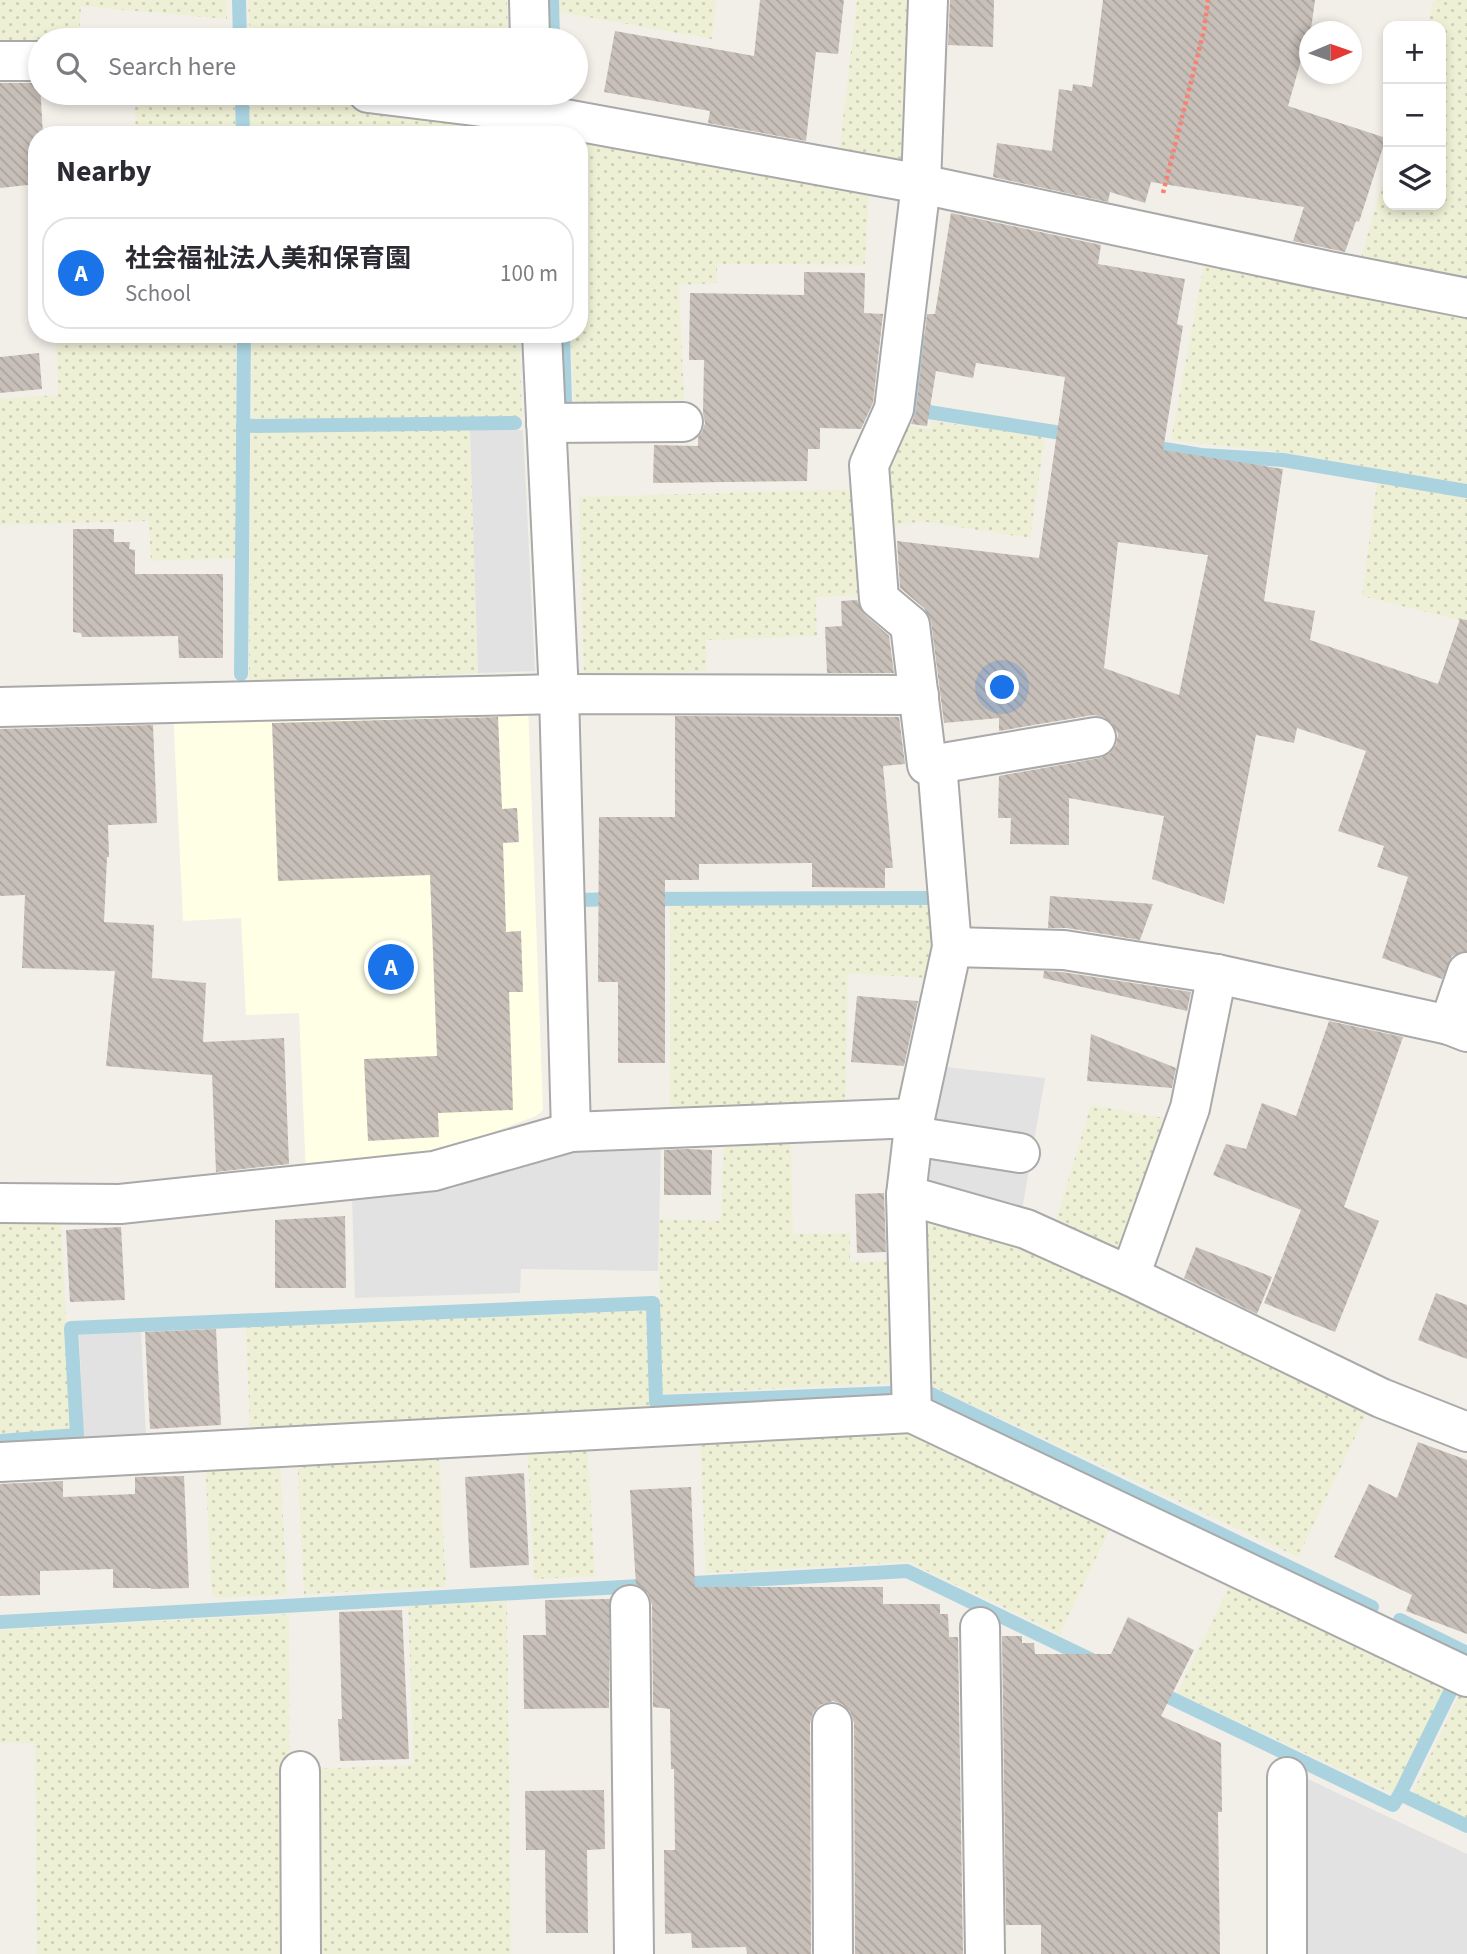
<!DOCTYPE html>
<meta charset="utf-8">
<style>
body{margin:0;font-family:"Source Sans 3","Noto Sans JP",sans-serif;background:#f7f7f7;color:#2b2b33}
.controls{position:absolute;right:21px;top:21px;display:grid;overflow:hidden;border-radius:14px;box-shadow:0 4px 10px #0003}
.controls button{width:63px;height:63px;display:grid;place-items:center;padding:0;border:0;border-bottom:2px solid #e1e1e2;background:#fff;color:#2b2b33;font:35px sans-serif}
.compass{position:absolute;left:1299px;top:21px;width:63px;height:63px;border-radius:50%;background:#fff;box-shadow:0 4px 10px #0003;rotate:88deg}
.you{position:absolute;left:1003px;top:688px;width:24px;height:24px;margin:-18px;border:5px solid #fff;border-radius:50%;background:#1a73e8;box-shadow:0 0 0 10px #1a73e833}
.badge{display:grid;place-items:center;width:46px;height:46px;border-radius:50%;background:#1a73e8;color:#fff;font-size:23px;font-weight:700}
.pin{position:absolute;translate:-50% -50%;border:4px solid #fff;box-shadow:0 2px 7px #0006}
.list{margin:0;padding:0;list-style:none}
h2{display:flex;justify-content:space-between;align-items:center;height:91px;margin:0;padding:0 28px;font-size:30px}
h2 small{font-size:23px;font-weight:400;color:#7c7c81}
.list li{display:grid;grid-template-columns:46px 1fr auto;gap:21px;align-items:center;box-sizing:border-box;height:112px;margin:0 14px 14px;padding:0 14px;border:2px solid #e1e1e2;border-radius:28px}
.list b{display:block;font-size:26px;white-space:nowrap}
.list p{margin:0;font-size:23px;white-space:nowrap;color:#7c7c81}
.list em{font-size:23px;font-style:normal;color:#7c7c81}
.icon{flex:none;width:38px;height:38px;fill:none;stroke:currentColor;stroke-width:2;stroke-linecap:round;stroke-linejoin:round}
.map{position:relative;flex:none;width:1467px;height:1954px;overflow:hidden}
.search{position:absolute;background:#fff;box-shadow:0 4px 10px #0003;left:28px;top:28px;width:560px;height:77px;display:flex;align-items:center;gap:18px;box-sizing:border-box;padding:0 24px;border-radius:38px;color:#7c7c81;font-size:26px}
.panel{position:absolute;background:#fff;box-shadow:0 4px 10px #0003;left:28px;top:126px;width:560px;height:217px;border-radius:28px}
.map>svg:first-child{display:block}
.education{fill:#ffffe5}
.farmland{fill:url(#farmland-dots)}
.parking{fill:#e2e2e2}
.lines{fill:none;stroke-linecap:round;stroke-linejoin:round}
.stream{stroke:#aad3df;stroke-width:14}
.building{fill:url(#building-back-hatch);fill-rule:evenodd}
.minor-casing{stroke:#a9a9a9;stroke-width:42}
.path{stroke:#fa8072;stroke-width:4.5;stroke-dasharray:3.5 3.5;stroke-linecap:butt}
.minor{stroke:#fff;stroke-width:38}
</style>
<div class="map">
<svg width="1467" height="1954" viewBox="0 0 1467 1954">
<defs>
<pattern id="farmland-dots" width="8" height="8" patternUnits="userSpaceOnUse" patternTransform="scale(1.75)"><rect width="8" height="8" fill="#eef0d5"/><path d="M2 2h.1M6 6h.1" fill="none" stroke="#ccceb7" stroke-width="1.8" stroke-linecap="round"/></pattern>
<pattern id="building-back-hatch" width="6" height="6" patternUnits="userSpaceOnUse" patternTransform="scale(1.75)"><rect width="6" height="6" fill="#c7bfb8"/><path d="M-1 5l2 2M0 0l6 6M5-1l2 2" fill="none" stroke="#aba49e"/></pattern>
</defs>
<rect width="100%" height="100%" fill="#f2efe9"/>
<path class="education" d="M 528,705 L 543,1110 L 536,1116 L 430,1156 L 306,1173 L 299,1013 L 246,1015 L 241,918 L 183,921 L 173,709 Z"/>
<g class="farmland">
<path d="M 0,0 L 226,0 L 227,19 L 81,6 L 79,40 L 40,40 L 40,46 L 0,45 Z"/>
<path d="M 248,0 L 507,0 L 508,40 L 250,40 Z"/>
<path d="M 559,0 L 716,0 L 712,39 L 559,12 Z"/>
<path d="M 857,0 L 916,0 L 910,157 L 902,167 L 839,154 Z"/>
<path d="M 1434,0 L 1467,0 L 1467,281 L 1360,262 L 1388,162 L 1388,205 L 1441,205 L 1441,26 L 1427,26 Z"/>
<path d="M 134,93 L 234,93 L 236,135 L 136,135 Z"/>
<path d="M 249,93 L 511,122 L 511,135 L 250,135 Z"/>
<path d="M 579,135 L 869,189 L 865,265 L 717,264 L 717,283 L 679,285 L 684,400 L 574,405 L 571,334 L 579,334 Z"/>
<path d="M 1205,259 L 1467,311 L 1467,484 L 1288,453 L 1171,440 Z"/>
<path d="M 252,334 L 519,334 L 522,417 L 252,419 Z"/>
<path d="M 236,335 L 236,558 L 151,561 L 149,521 L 0,525 L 0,399 L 58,395 L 56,341 Z"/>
<path d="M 931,421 L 1045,436 L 1030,538 L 921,521 L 884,528 L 878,464 L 897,425 L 930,429 Z"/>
<path d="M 470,430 L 478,673 L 249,684 L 251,432 Z"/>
<path d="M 1377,482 L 1467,498 L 1467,622 L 1362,596 Z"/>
<path d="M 862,489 L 866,595 L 816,597 L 817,636 L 706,640 L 707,671 L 584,676 L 579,497 Z"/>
<path d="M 670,904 L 930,904 L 935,946 L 927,978 L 848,973 L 845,1103 L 670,1107 Z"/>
<path d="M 1091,1105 L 1175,1120 L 1128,1250 L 1115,1253 L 1054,1227 Z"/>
<path d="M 791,1143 L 793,1234 L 850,1233 L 850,1262 L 893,1261 L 897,1383 L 660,1394 L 659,1219 L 721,1221 L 724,1147 Z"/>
<path d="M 928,1215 L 1023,1240 L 1368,1410 L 1298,1557 L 923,1382 L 917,1222 Z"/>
<path d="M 61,1216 L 71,1431 L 0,1435 L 0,1217 Z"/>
<path d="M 648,1308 L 649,1409 L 250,1430 L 246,1324 Z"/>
<path d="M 913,1424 L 1115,1518 L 1060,1634 L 908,1562 L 706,1573 L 700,1433 Z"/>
<path d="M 587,1438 L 595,1576 L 534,1579 L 527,1441 Z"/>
<path d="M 439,1449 L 446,1587 L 304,1594 L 297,1456 Z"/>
<path d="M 280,1457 L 287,1595 L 212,1598 L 205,1461 Z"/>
<path d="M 1234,1577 L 1450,1682 L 1393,1794 L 1177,1693 Z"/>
<path d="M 507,1600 L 511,1954 L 315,1954 L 312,1769 L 414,1765 L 408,1606 Z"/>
<path d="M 289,1614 L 290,1954 L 37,1954 L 35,1743 L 0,1743 L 0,1630 Z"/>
<path d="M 1463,1686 L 1467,1688 L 1467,1821 L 1412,1794 Z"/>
</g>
<g class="parking">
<path d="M 470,430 L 523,430 L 535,671 L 478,673 Z"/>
<path d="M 936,1066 L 1045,1078 L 1022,1210 L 927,1185 Z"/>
<path d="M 661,1143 L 658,1271 L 521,1269 L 520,1293 L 355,1298 L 352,1194 L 452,1189 L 550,1151 Z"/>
<path d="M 141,1329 L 146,1439 L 84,1442 L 79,1332 Z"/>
<path d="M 1297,1774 L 1467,1854 L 1467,1954 L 1297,1954 Z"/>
</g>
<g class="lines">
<g class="stream">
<path d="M 239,0 L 240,40"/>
<path d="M 552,0 L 553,40"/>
<path d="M 555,93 L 555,96"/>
<path d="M 242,99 L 243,135"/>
<path d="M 563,334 L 565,402"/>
<path d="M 923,341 L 916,410 L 1074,435"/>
<path d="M 243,426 L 515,423"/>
<path d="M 1146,446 L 1201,455 L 1283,460 L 1467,491"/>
<path d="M 241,674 L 244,334"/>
<path d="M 646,899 L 928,898"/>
<path d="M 581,900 L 615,899"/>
<path d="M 927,1392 L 1372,1607"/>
<path d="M 0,1441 L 77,1435 L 71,1328 L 653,1303 L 656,1402 L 892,1393"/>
<path d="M 677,1584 L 907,1571 L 1094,1661"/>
<path d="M 1400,1620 L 1467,1653"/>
<path d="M 0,1622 L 657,1585"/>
<path d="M 1453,1686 L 1400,1794 L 1467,1826"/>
<path d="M 1154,1690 L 1393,1805 L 1400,1794"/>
</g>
</g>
<g class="building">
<path d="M 760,0 L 844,0 L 838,54 L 816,52 L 806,141 L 708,123 L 710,111 L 604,92 L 615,31 L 754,56 Z"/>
<path d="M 950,0 L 994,0 L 993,47 L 948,45 Z"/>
<path d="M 1103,0 L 1315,0 L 1309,44 L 1306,43 L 1288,106 L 1386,138 L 1359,222 L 1356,221 L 1345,252 L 1293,241 L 1304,207 L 1151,182 L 1145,203 L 1110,192 L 1108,202 L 993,177 L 997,143 L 1052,151 L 1059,89 L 1072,91 L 1073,84 L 1092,87 Z"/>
<path d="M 0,83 L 40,83 L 43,135 L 37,135 L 37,184 L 0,188 Z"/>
<path d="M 951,213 L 1101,245 L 1098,264 L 1185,279 L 1177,324 L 1183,326 L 1163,450 L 1283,469 L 1264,601 L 1315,611 L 1310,640 L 1438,684 L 1460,619 L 1467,620 L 1467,951 L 1452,956 L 1442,979 L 1382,958 L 1408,877 L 1377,867 L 1384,846 L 1338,831 L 1366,751 L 1297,728 L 1294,743 L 1256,735 L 1224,904 L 1152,879 L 1164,816 L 1069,798 L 1069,845 L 1010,844 L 1011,818 L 998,818 L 999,776 L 1100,758 L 1110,753 L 1116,745 L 1118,734 L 1112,723 L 1104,717 L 1093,715 L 999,731 L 999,718 L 944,723 L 931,621 L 924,608 L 900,588 L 897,541 L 1039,558 L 1065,377 L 976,363 L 973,378 L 936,371 L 927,426 L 911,424 L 916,412 L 927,314 L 935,314 ZM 1118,542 L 1208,555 L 1179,695 L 1104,668 Z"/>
<path d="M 804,272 L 865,273 L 864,313 L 883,314 L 873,403 L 861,429 L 820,428 L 820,449 L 808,449 L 807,481 L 653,483 L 654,445 L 698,446 L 698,437 L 702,432 L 705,423 L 703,413 L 704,360 L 689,360 L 690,293 L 804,295 Z"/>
<path d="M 39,353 L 42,389 L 0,393 L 0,357 Z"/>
<path d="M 73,529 L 114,529 L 114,542 L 130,542 L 129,549 L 135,550 L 135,574 L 223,574 L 223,658 L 179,658 L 178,636 L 82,637 L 81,633 L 73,632 Z"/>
<path d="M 857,600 L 865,615 L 889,636 L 894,673 L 827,673 L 825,627 L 842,626 L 841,601 Z"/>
<path d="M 675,716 L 899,717 L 905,764 L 883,766 L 893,868 L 885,868 L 885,888 L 812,887 L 812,863 L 699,864 L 699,880 L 665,880 L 665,1063 L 618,1063 L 618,982 L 598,982 L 599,817 L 675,817 Z"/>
<path d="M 498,717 L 502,809 L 517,808 L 519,842 L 503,843 L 506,932 L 521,931 L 523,992 L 509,992 L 513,1110 L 438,1113 L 439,1137 L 368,1141 L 364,1059 L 437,1056 L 430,875 L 278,881 L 272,723 Z"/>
<path d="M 153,725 L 157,823 L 108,825 L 109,857 L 107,857 L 104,922 L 154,925 L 152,978 L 206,983 L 203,1042 L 284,1038 L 289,1164 L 216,1172 L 212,1075 L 106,1066 L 115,971 L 22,968 L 25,895 L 0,896 L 0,729 Z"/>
<path d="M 1050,896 L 1153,904 L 1140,940 L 1067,928 L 1048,928 Z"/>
<path d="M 1044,971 L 1062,972 L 1191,992 L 1187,1011 L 1043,978 Z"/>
<path d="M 857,996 L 918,1001 L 904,1066 L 851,1062 Z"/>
<path d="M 1329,1021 L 1403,1037 L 1344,1207 L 1379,1221 L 1335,1332 L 1264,1303 L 1301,1210 L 1213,1175 L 1226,1144 L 1246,1149 L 1262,1103 L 1296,1116 Z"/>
<path d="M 1091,1034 L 1176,1068 L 1172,1088 L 1087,1081 Z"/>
<path d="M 685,1149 L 712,1150 L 711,1195 L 664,1195 L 664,1150 Z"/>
<path d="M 884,1193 L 886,1252 L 857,1253 L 855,1194 Z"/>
<path d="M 345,1216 L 346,1288 L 275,1288 L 275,1220 Z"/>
<path d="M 121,1227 L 125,1300 L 70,1302 L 66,1230 Z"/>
<path d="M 1196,1247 L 1272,1277 L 1257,1314 L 1184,1278 Z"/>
<path d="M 1436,1293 L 1467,1305 L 1467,1359 L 1418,1340 Z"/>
<path d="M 216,1329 L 221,1425 L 150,1429 L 145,1332 Z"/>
<path d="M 1418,1442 L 1467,1460 L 1467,1634 L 1406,1611 L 1412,1595 L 1334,1557 L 1369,1484 L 1397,1498 Z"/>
<path d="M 524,1473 L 529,1565 L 470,1568 L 465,1477 Z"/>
<path d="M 184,1476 L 189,1588 L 151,1589 L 151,1588 L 113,1588 L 113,1569 L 40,1571 L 40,1595 L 0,1596 L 0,1484 L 63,1481 L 63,1497 L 135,1494 L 135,1477 Z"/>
<path d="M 691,1487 L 695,1587 L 883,1587 L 883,1604 L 940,1604 L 940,1614 L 948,1614 L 949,1637 L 958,1637 L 963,1954 L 855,1954 L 854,1723 L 850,1711 L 842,1704 L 833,1701 L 820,1705 L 813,1713 L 810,1723 L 811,1954 L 747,1954 L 746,1947 L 692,1948 L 691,1933 L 665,1934 L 664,1850 L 675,1850 L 674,1769 L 671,1769 L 670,1709 L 653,1707 L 652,1605 L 648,1593 L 636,1585 L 630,1490 Z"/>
<path d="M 610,1599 L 609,1708 L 524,1709 L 523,1635 L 546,1635 L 545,1600 Z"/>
<path d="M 402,1610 L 409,1759 L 340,1761 L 338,1719 L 342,1719 L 339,1612 Z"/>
<path d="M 1128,1617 L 1194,1650 L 1161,1716 L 1221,1743 L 1222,1812 L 1218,1812 L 1220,1954 L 1041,1954 L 1041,1925 L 1006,1925 L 1002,1636 L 1022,1636 L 1022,1643 L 1034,1643 L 1035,1654 L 1111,1654 Z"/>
<path d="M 604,1790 L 605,1849 L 587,1850 L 588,1933 L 546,1933 L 545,1850 L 526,1850 L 525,1791 Z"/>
</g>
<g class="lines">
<defs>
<g id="minor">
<path d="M 529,0 L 530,40"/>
<path d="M 928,0 L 921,184 L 894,409 L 869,465 L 879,599 L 910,625 L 927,765 L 937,764 L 952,947 L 915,1118 L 906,1195 L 1026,1229 L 1130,1276 L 1381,1398 L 1467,1432"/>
<path d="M 0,61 L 40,61"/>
<path d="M 368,93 L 532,113 L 921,184 L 1329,271 L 1467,298"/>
<path d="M 542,334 L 559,694 L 571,1132"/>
<path d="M 546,423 L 683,422"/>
<path d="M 0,707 L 559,694 L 919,695"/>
<path d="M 937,764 L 1096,737"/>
<path d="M 952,947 L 1064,950 L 1217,974 L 1449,1025 L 1467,1032"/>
<path d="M 1449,1025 L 1467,972"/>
<path d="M 913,1136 L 1020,1153"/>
<path d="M 0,1203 L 120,1204 L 434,1171 L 571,1132 L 915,1118"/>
<path d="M 1130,1276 L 1190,1108 L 1217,974"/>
<path d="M 912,1413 L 1467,1677"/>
<path d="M 0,1462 L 912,1413 L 906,1195"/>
<path d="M 630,1605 L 634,1954"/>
<path d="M 980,1627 L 985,1954"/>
<path d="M 832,1723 L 833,1954"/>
<path d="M 300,1771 L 301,1954"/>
<path d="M 1287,1777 L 1287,1954"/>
</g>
</defs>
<use href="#minor" class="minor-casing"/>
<path class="path" d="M 1163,193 L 1204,30 L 1208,0"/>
<use href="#minor" class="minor"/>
</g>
</svg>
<div class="controls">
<button>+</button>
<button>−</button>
<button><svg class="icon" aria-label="layers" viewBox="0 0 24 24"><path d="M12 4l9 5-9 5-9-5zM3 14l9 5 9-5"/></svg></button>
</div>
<svg class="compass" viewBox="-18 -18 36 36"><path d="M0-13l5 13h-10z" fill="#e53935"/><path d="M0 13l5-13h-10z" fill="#7c7c81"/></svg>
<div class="you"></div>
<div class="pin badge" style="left:391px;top:967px">A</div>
<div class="search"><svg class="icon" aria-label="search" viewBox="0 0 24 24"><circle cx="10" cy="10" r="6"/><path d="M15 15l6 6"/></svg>Search here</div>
<section class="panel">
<h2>Nearby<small></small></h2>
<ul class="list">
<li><span class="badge">A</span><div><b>社会福祉法人美和保育園</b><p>School</p></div><em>100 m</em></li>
</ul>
</section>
</div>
